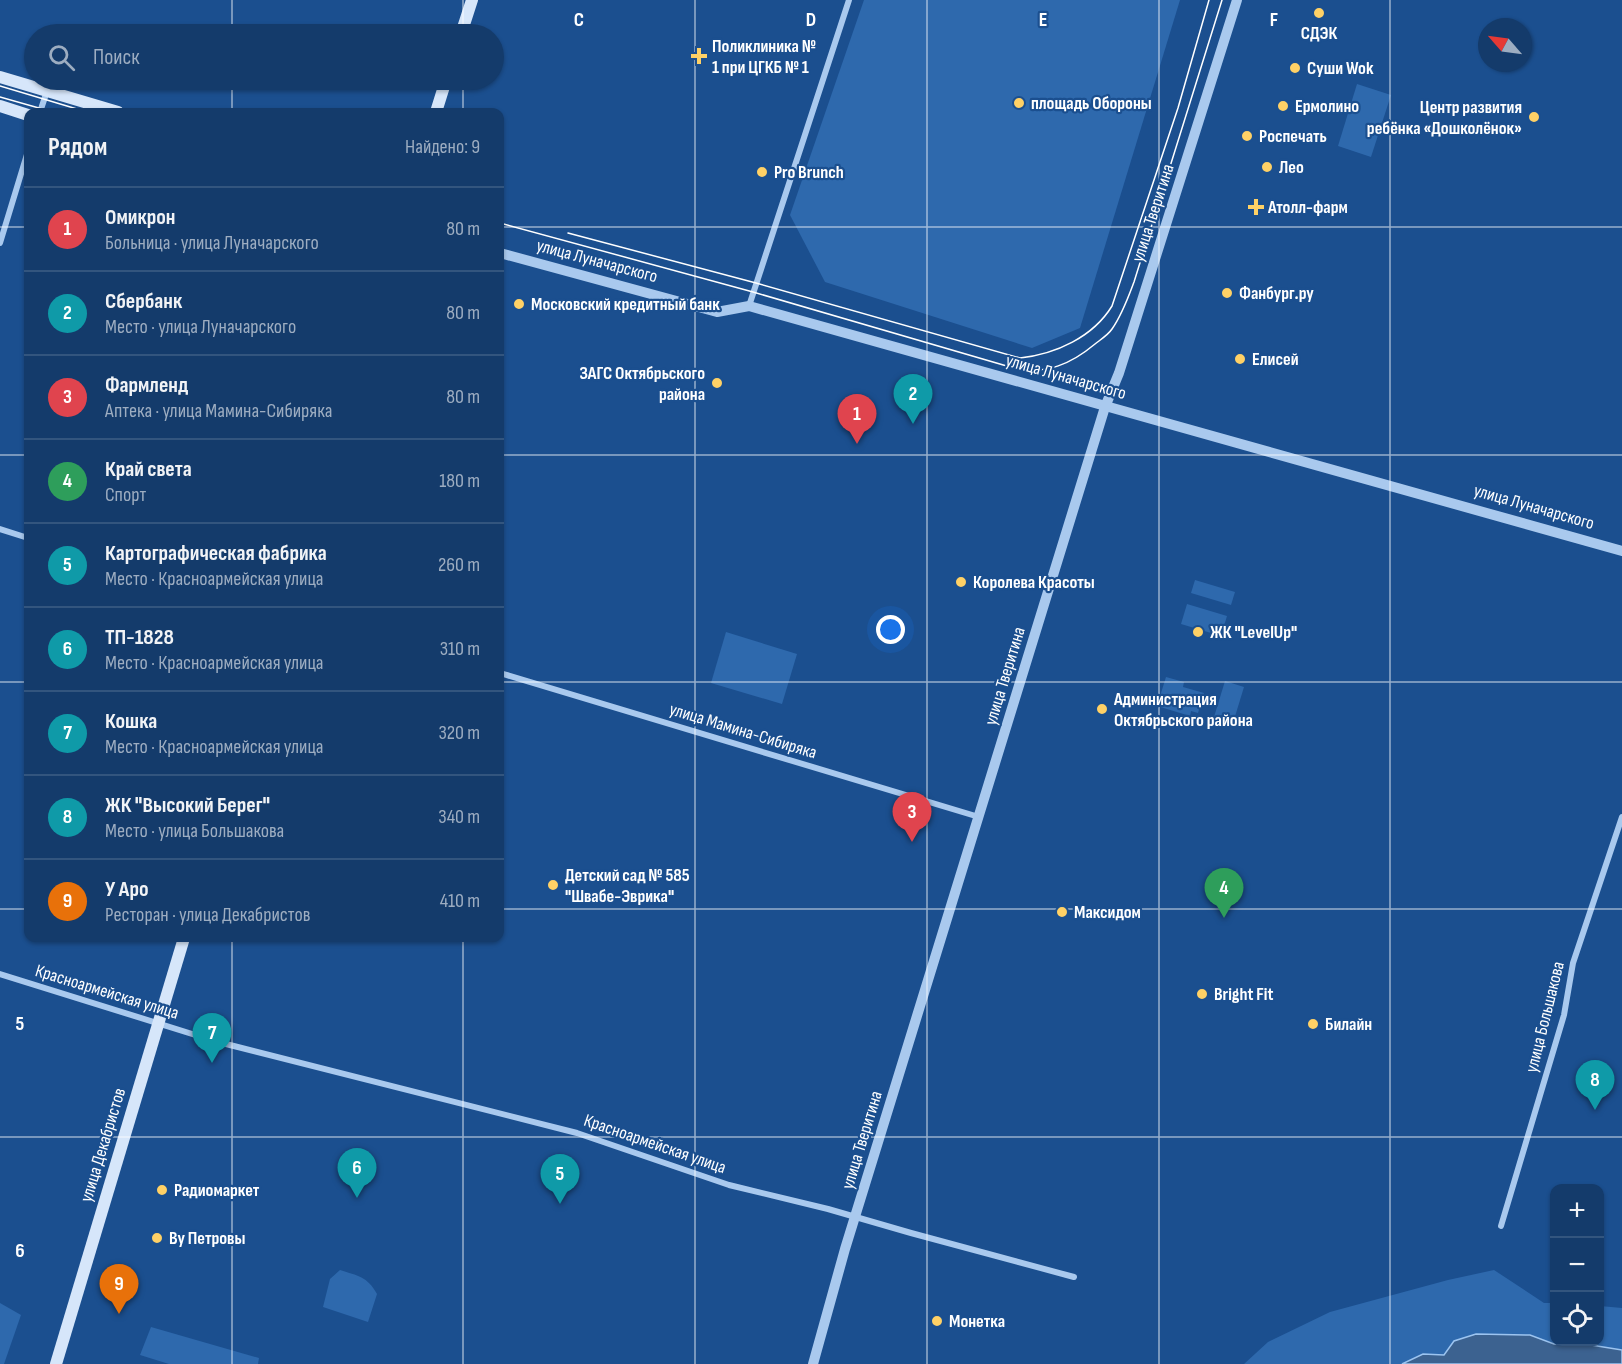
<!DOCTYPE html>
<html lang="ru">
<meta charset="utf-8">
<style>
body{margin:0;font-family:"Sofia Sans Condensed",sans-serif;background:#1d4271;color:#f1f3f6}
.controls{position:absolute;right:18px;bottom:18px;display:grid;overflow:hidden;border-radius:12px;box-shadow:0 2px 4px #0004}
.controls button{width:54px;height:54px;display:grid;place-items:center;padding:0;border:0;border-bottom:2px solid #33557e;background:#143b6b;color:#f1f3f6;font:30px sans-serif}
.compass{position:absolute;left:1478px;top:18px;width:54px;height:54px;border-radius:50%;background:#143b6b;box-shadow:0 2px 4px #0004;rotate:298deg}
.you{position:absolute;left:891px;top:630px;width:21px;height:21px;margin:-15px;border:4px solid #fff;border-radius:50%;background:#1a73e8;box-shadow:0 0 0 9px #1a73e833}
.badge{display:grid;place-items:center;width:39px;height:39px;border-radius:50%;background:#ffd166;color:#fff;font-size:20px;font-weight:700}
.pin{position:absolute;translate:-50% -50px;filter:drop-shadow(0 2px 3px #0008)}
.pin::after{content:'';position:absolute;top:32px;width:21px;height:18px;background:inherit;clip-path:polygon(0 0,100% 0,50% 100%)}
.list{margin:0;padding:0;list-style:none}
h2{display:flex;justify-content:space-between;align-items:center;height:78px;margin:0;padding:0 24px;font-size:26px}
h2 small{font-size:20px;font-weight:400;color:#9dadc1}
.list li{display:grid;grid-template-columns:39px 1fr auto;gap:18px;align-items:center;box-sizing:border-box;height:84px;padding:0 24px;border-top:2px solid #33557e}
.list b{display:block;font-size:22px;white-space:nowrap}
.list p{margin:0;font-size:20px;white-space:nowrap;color:#9dadc1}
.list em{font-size:20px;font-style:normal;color:#9dadc1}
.icon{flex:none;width:33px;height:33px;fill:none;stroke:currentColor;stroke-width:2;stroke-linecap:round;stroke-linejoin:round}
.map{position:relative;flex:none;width:1622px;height:1364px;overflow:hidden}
.search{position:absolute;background:#143b6b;box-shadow:0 2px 4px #0004;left:24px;top:24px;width:480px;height:66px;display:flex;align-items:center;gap:15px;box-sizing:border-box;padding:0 21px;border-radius:33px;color:#9dadc1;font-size:22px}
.panel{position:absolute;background:#143b6b;box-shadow:0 2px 4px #0004;left:24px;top:108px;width:480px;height:834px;border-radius:12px}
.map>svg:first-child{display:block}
.green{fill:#2e69ad}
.water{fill:#3c6290;stroke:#9cc4f0;stroke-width:1.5}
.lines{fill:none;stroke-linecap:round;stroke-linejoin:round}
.minor-tunnel{stroke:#3d69a0;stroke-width:6;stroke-dasharray:6 3;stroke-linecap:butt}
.minor{stroke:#a9c9ee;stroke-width:6}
.tertiary{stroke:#a9c9ee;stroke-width:10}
.secondary{stroke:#d6e6fa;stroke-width:12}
.tram{stroke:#fff;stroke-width:1.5}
.grid{fill:none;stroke:#fff;stroke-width:1.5;stroke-opacity:0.55}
.poi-dot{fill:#ffd166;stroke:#1b4f8f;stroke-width:2}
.labels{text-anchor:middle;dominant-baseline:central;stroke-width:4.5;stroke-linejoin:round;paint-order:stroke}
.poi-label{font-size:18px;font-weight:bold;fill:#fff;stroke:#1b4f8f;text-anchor:start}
.street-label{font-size:18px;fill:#fff;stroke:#1b4f8f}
.grid-label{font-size:20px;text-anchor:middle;font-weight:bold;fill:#fff;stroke:#1b4f8f;stroke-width:4.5;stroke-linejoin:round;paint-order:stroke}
</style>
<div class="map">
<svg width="1622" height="1364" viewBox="0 0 1622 1364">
<rect width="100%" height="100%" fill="#1b4f8f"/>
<g class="green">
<path d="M 864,0 L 1180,0 L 1080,328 L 1032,348 L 825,282 L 790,215 Z"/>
<path d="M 1357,84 L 1391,95 L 1371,157 L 1338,146 Z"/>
<path d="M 1195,580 L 1235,592 L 1231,605 L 1191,593 Z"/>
<path d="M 1187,604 L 1227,616 L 1221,636 L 1181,624 Z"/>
<path d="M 726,632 L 797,654 L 782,704 L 711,683 Z"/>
<path d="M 1166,677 L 1184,682 L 1183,687 L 1204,693 L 1198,713 L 1191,711 L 1190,716 L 1157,706 Z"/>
<path d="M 1225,681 L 1244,687 L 1233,723 L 1214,717 Z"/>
<path d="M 340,1270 C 358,1276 367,1276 377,1294 L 368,1322 L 323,1307 L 330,1279 Z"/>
<path d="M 1494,1270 L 1544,1303 L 1554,1303 L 1554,1342 L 1600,1342 L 1600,1306 L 1622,1308 L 1622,1350 L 1591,1345 L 1554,1344 L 1530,1335 L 1476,1334 L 1444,1355 L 1423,1354 L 1402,1364 L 1244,1364 L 1268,1342 L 1330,1312 L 1448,1280 Z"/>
<path d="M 0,1303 L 21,1315 L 4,1364 L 0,1364 Z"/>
<path d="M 151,1327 L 259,1358 L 258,1364 L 169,1364 L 140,1355 Z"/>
</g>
<path class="water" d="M 1476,1334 L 1530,1335 L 1554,1344 L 1591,1345 L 1622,1350 L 1622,1364 L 1402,1364 L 1423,1354 L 1444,1355 L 1454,1341 Z"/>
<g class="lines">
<path class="minor-tunnel" d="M 205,1038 L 226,1044"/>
<g class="minor">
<path d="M 40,112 L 47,91"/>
<path d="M 0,243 L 28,151"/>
<path d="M 749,306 L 849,0"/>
<path d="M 0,529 L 28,538"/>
<path d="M 500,673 L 979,817"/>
<path d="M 0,974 L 205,1038"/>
<path d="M 226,1044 L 577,1133 L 729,1185 L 828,1209 L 911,1233 L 1074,1277"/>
<path d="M 1501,1226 L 1564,1015 L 1573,963 L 1622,817"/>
</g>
<g class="tertiary">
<path d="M 500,253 L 717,312 L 749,306 L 1622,551"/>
<path d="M 813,1364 L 845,1249 L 1105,407 L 1119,373 L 1237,0"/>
</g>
<g class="secondary">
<path d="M 461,34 L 472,0"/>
<path d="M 0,77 L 118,112"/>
<path d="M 0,106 L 28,115"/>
<path d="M 436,112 L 446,80"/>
<path d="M 56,1364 L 184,938"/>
</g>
<g class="tram">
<path d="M 0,86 L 87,112"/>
<path d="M 0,97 L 53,112"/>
<path d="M 500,223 L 753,292 L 1017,369 C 1047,374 1071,364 1095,344 C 1100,340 1108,335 1112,329 C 1122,315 1128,298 1134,282 L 1222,0"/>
<path d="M 568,233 L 756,283 L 1020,358 C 1056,354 1093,337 1112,306 L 1178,108 L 1209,0"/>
</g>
</g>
<path class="grid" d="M 232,0 L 232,34M 463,0 L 463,34M 695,0 L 695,1364M 927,0 L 927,1364M 1159,0 L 1159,1364M 1390,0 L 1390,1364M 232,80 L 232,112M 463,80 L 463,112M 0,227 L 28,227M 500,227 L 1622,227M 0,455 L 28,455M 500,455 L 1622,455M 0,682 L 28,682M 500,682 L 1622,682M 0,909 L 28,909M 500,909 L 1622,909M 232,938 L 232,1364M 463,938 L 463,1364M 0,1137 L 1622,1137"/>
<g class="poi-dot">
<circle cx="1319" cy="13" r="6"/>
<path d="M696 47h6v6h6v6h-6v6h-6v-6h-6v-6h6z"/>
<circle cx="1295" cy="68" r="6"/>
<circle cx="1019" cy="103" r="6"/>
<circle cx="1283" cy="106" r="6"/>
<circle cx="1534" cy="117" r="6"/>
<circle cx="1247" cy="136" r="6"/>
<circle cx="1267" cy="167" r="6"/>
<circle cx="762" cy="172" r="6"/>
<path d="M1253 198h6v6h6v6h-6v6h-6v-6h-6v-6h6z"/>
<circle cx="1227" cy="293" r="6"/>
<circle cx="519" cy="304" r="6"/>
<circle cx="1240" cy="359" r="6"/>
<circle cx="717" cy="383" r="6"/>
<circle cx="961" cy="582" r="6"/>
<circle cx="1198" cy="632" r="6"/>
<circle cx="1102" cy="709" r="6"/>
<circle cx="553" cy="885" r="6"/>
<circle cx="1062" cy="912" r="6"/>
<circle cx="1202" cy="994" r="6"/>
<circle cx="1313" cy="1024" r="6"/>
<circle cx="162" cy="1190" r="6"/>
<circle cx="157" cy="1238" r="6"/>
<circle cx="937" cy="1321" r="6"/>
</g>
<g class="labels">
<g class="poi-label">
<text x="1319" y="33" text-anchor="middle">СДЭК</text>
<text x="712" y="46">Поликлиника №<tspan x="712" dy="21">1 при ЦГКБ № 1</tspan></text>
<text x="1307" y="68">Суши Wok</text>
<text x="1031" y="103">площадь Обороны</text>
<text x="1295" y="106">Ермолино</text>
<text x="1522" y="107" text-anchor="end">Центр развития<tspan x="1522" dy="21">ребёнка «Дошколёнок»</tspan></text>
<text x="1259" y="136">Роспечать</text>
<text x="1279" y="167">Лео</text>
<text x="774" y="172">Pro Brunch</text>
<text x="1268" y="207">Атолл-фарм</text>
<text x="1239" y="293">Фанбург.ру</text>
<text x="531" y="304">Московский кредитный банк</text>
<text x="1252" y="359">Елисей</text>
<text x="705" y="373" text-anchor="end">ЗАГС Октябрьского<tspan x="705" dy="21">района</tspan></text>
<text x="973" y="582">Королева Красоты</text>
<text x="1210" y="632">ЖК "LevelUp"</text>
<text x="1114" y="699">Администрация<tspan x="1114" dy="21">Октябрьского района</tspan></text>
<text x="565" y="875">Детский сад № 585<tspan x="565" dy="21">"Швабе-Эврика"</tspan></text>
<text x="1074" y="912">Максидом</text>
<text x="1214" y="994">Bright Fit</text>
<text x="1325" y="1024">Билайн</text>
<text x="174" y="1190">Радиомаркет</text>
<text x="169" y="1238">By Петровы</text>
<text x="949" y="1321">Монетка</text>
</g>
<g class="street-label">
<text transform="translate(1153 213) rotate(-72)">улица Тверитина</text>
<text transform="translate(597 261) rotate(15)">улица Луначарского</text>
<text transform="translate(1066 377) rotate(16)">улица Луначарского</text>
<text transform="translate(1534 507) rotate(16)">улица Луначарского</text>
<text transform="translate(1005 676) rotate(-73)">улица Тверитина</text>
<text transform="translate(743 731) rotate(17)">улица Мамина-Сибиряка</text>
<text transform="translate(107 992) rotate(17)">Красноармейская улица</text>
<text transform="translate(1545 1017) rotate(-76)">улица Большакова</text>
<text transform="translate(862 1140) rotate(-73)">улица Тверитина</text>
<text transform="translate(655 1144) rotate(19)">Красноармейская улица</text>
<text transform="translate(103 1145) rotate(-73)">улица Декабристов</text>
</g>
</g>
<g class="grid-label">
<text x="579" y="26">C</text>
<text x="811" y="26">D</text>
<text x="1043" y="26">E</text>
<text x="1274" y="26">F</text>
<text x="20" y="1030">5</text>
<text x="20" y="1257">6</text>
</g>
</svg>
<div class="controls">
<button>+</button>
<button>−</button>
<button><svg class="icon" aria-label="locate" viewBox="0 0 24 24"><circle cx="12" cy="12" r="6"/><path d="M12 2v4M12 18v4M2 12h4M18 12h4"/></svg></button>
</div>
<svg class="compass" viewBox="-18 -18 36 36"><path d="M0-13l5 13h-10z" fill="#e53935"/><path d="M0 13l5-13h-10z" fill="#9dadc1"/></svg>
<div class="you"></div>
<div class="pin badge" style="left:857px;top:444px;background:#e0444e">1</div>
<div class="pin badge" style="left:913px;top:424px;background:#0f9aa8">2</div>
<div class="pin badge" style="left:912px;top:842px;background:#e0444e">3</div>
<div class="pin badge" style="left:1224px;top:918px;background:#2e9e5b">4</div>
<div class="pin badge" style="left:560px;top:1204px;background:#0f9aa8">5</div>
<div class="pin badge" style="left:357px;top:1198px;background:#0f9aa8">6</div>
<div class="pin badge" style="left:212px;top:1063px;background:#0f9aa8">7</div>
<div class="pin badge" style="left:1595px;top:1110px;background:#0f9aa8">8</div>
<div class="pin badge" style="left:119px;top:1314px;background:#e8710a">9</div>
<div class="search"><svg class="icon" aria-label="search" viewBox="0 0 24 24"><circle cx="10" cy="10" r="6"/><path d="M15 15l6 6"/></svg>Поиск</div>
<section class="panel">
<h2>Рядом<small>Найдено: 9</small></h2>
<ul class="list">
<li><span class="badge" style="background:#e0444e">1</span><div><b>Омикрон</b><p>Больница · улица Луначарского</p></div><em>80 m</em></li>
<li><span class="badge" style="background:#0f9aa8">2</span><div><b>Сбербанк</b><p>Место · улица Луначарского</p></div><em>80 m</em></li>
<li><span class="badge" style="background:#e0444e">3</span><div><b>Фармленд</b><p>Аптека · улица Мамина-Сибиряка</p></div><em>80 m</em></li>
<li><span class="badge" style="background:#2e9e5b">4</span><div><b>Край света</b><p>Спорт</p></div><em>180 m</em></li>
<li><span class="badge" style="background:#0f9aa8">5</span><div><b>Картографическая фабрика</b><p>Место · Красноармейская улица</p></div><em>260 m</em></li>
<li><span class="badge" style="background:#0f9aa8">6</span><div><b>ТП-1828</b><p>Место · Красноармейская улица</p></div><em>310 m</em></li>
<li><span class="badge" style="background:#0f9aa8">7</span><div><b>Кошка</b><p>Место · Красноармейская улица</p></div><em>320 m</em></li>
<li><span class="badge" style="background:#0f9aa8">8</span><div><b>ЖК &quot;Высокий Берег&quot;</b><p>Место · улица Большакова</p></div><em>340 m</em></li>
<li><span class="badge" style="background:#e8710a">9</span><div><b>У Аро</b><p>Ресторан · улица Декабристов</p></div><em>410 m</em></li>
</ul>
</section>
</div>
